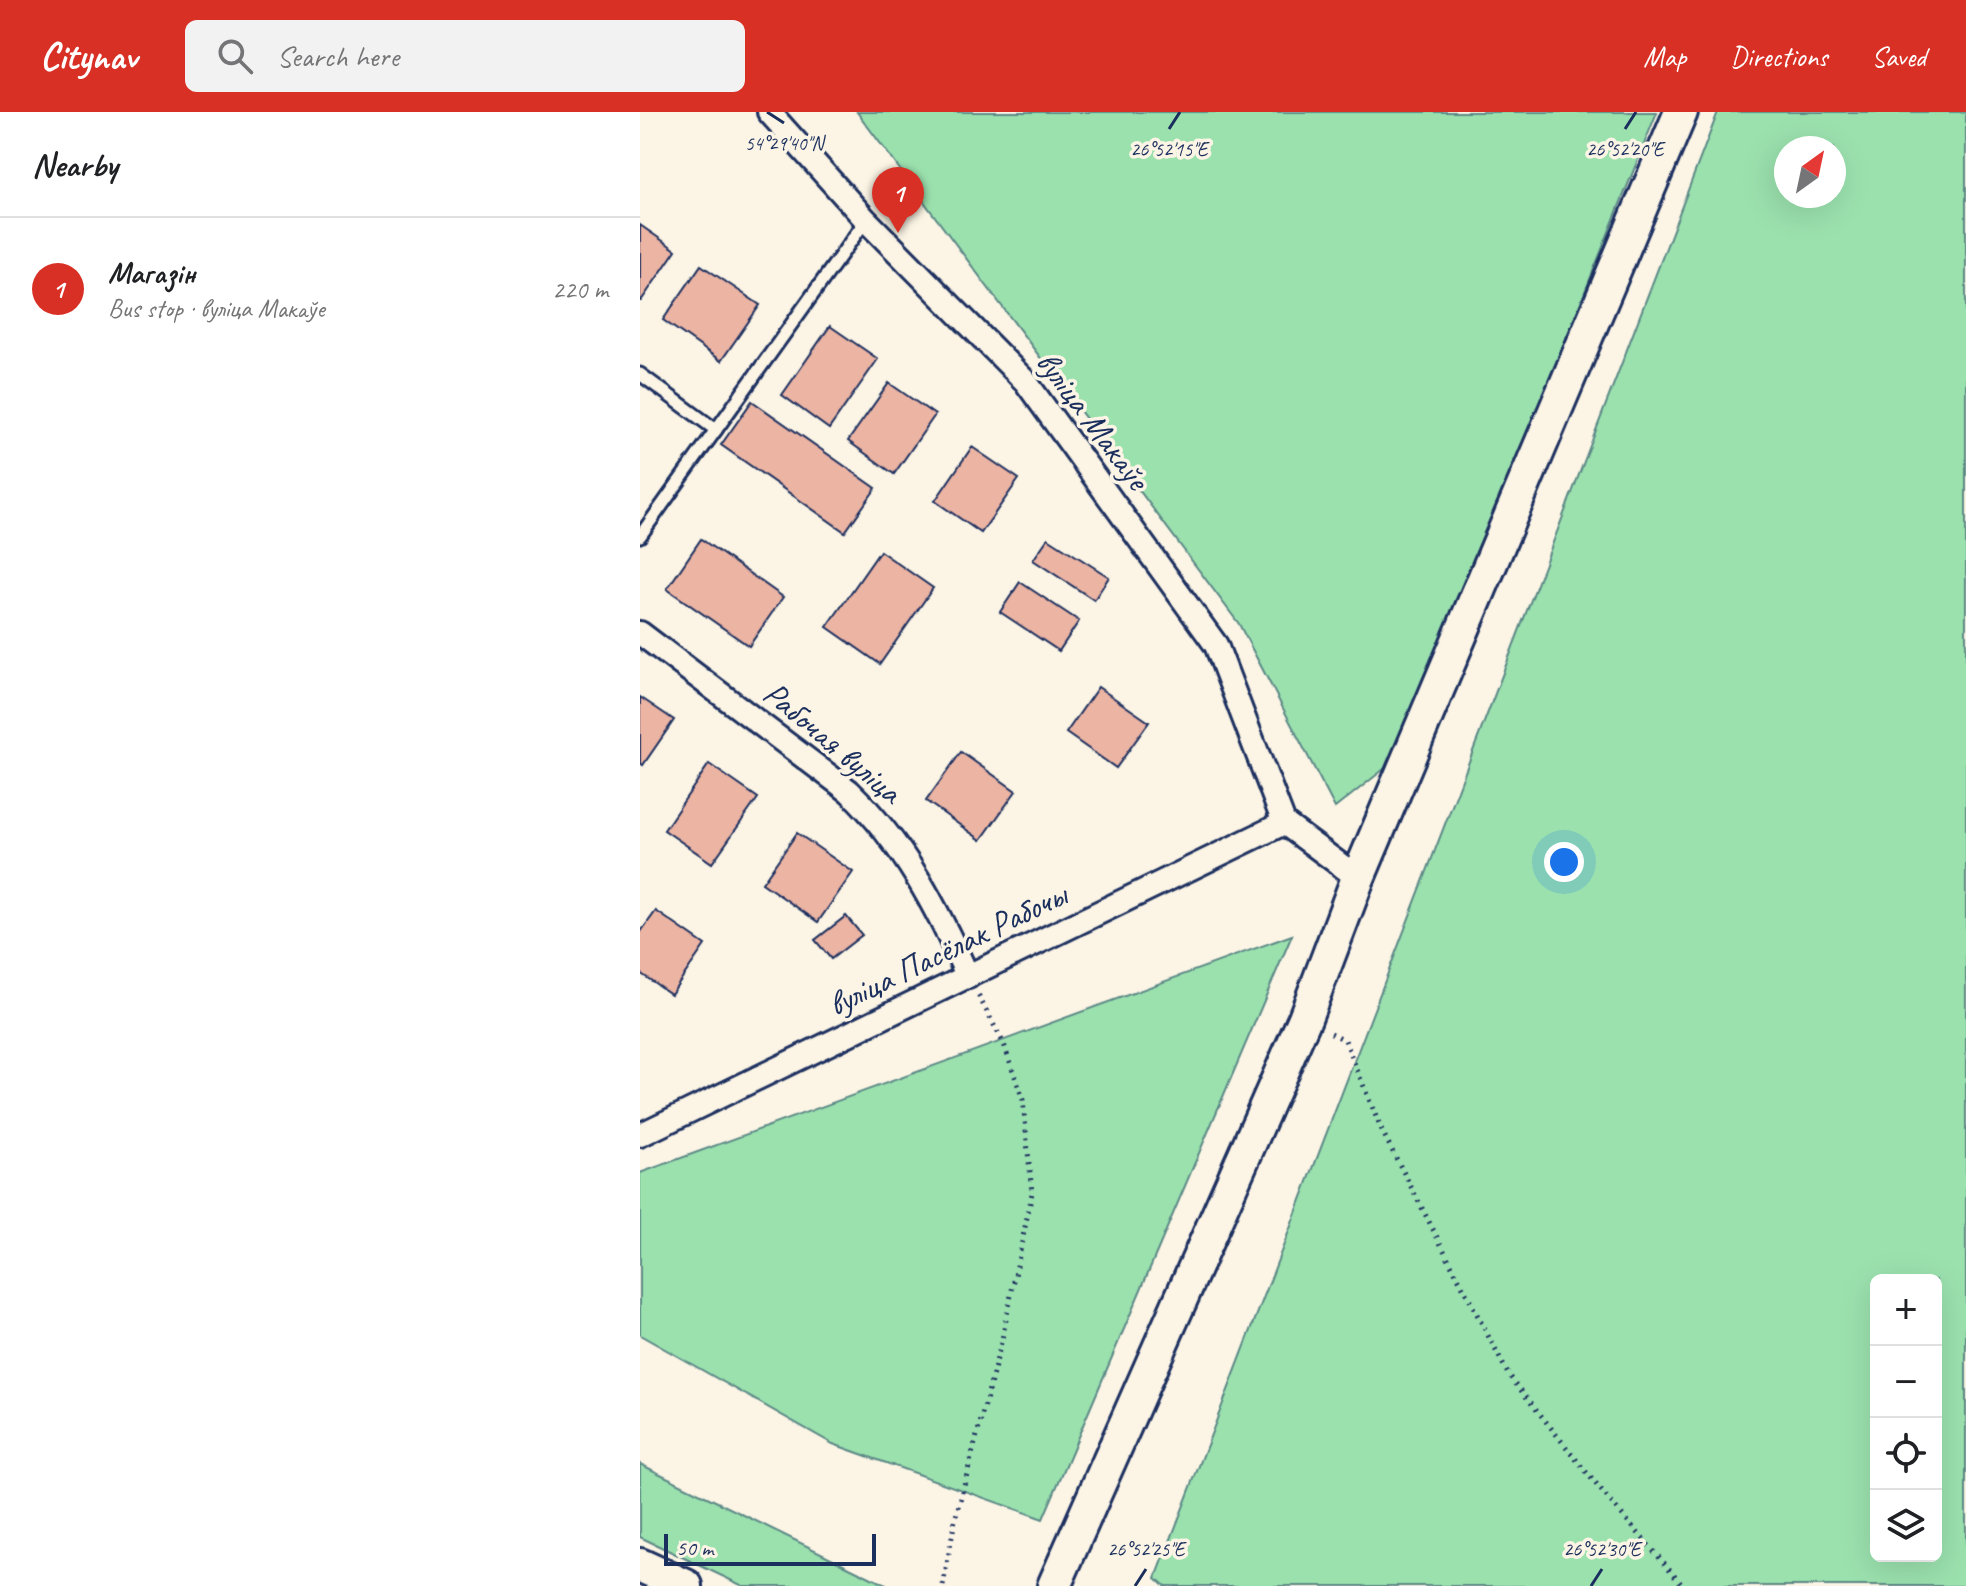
<!DOCTYPE html>
<meta charset="utf-8">
<style>
body{margin:0;font-family:Caveat,sans-serif;background:#f2f2f2;color:#202124}
.controls{position:absolute;right:24px;bottom:24px;display:grid;overflow:hidden;border-radius:12px;box-shadow:0 8px 32px #0002}
.controls button{width:72px;height:72px;display:grid;place-items:center;padding:0;border:0;border-bottom:2px solid #e0e0e0;background:#fff;color:#202124;font:40px sans-serif}
.compass{position:absolute;left:1134px;top:24px;width:72px;height:72px;border-radius:50%;background:#fff;box-shadow:0 8px 32px #0002;rotate:33deg}
.scale{position:absolute;left:24px;bottom:20px;width:212px;box-sizing:border-box;padding-left:8px;border:4px solid #1b2f5e;border-top:0;font-size:22px;line-height:28px;white-space:nowrap;color:#1b2f5e;-webkit-text-stroke:6px #fcf5e5;paint-order:stroke}
.you{position:absolute;left:924px;top:750px;width:28px;height:28px;margin:-20px;border:6px solid #fff;border-radius:50%;background:#1a73e8;box-shadow:0 0 0 12px #1a73e833}
.badge{display:grid;place-items:center;width:52px;height:52px;border-radius:50%;background:#d93025;color:#fff;font-size:26px;font-weight:700}
.pin{position:absolute;translate:-50% -66px;filter:drop-shadow(0 2px 4px #0008)}
.pin::after{content:'';position:absolute;top:42px;width:28px;height:24px;background:inherit;clip-path:polygon(0 0,100% 0,50% 100%)}
.list{margin:0;padding:0;list-style:none}
h2{display:flex;justify-content:space-between;align-items:center;height:104px;margin:0;padding:0 32px;font-size:34px}
h2 small{font-size:26px;font-weight:400;color:#757577}
.list li{display:grid;grid-template-columns:52px 1fr auto;gap:24px;align-items:center;box-sizing:border-box;height:144px;padding:0 32px;border-top:2px solid #e0e0e0}
.list b{display:block;font-size:30px;white-space:nowrap}
.list p{margin:0;font-size:26px;white-space:nowrap;color:#757577}
.list em{font-size:26px;font-style:normal;color:#757577}
.icon{flex:none;width:44px;height:44px;fill:none;stroke:currentColor;stroke-width:2;stroke-linecap:round;stroke-linejoin:round}
.map{position:relative;flex:none;width:1326px;height:1474px;overflow:hidden}
header{display:flex;align-items:center;gap:48px;box-sizing:border-box;height:112px;padding:0 40px;background:#d93025;color:#fff}
header strong{font-size:38px}
nav{display:flex;gap:44px;margin-inline-start:auto;font-size:28px}
.search{width:560px;height:72px;background:#f2f2f2;display:flex;align-items:center;gap:20px;box-sizing:border-box;padding:0 28px;border-radius:12px;color:#757577;font-size:30px}
main{display:flex}
aside{flex:1;background:#fff}
.map>svg:first-child{display:block}
.green{fill:#9be1ae;stroke:#5b8886;stroke-width:2;fill-rule:evenodd}
.building{fill:#ecb4a3;stroke:#1b2f5e;stroke-width:2}
.lines{fill:none;stroke-linecap:round;stroke-linejoin:round}
.lane-casing{stroke:#1b2f5e;stroke-width:17}
.street-casing{stroke:#1b2f5e;stroke-width:28}
.secondary-casing{stroke:#1b2f5e;stroke-width:38}
.path{stroke:#1b2f5e;stroke-width:5;stroke-dasharray:2 6;stroke-linecap:butt}
.lane{stroke:#fcf5e5;stroke-width:11}
.street{stroke:#fcf5e5;stroke-width:22}
.secondary{stroke:#fcf5e5;stroke-width:32}
.ticks{fill:none;stroke:#1b2f5e;stroke-width:3}
.labels{text-anchor:middle;dominant-baseline:central;stroke-width:7;stroke-linejoin:round;paint-order:stroke}
.street-label{font-size:34px;fill:#1b2f5e;stroke:#fcf5e5}
.ticks-label{font-size:20px;text-anchor:middle;fill:#1b2f5e;stroke:#fcf5e5;stroke-width:7;stroke-linejoin:round;paint-order:stroke}
</style>
<header>
<strong>Citynav</strong>
<div class="search"><svg class="icon" aria-label="search" viewBox="0 0 24 24"><circle cx="10" cy="10" r="6"/><path d="M15 15l6 6"/></svg>Search here</div>
<nav><a>Map</a><a>Directions</a><a>Saved</a></nav>
</header>
<main>
<aside>
<h2>Nearby<small></small></h2>
<ul class="list">
<li><span class="badge">1</span><div><b>Магазін</b><p>Bus stop · вуліца Макаўе</p></div><em>220 m</em></li>
</ul>
</aside>
<div class="map">
<svg width="1326" height="1474" viewBox="0 0 1326 1474">
<rect width="100%" height="100%" fill="#fcf5e5"/>
<filter id="ink" filterUnits="userSpaceOnUse"><feTurbulence type="fractalNoise" baseFrequency=".0125" numOctaves="2"/><feDisplacementMap in="SourceGraphic" scale="16" xChannelSelector="R" yChannelSelector="G"/><feConvolveMatrix kernelMatrix="1 2 1 2 8 2 1 2 1" color-interpolation-filters="sRGB"/></filter>
<g filter="url(#ink)">
<g class="green">
<path d="M 217,0 L 1017,0 L 758,646 L 695,696 L 599,512 Z"/>
<path d="M 1078,0 L 1326,0 L 1326,1474 L 525,1474 L 516,1466 ZM 1194,36 L 1194,84 L 1146,84 L 1146,36 ZM 1296,1168 L 1296,1444 L 1236,1444 L 1236,1168 Z"/>
<path d="M 652,823 L 403,1407 L 193,1332 L 0,1223 L 0,1061 Z"/>
<path d="M 0,1352 L 248,1474 L 103,1474 L 0,1425 Z"/>
</g>
<g class="building">
<path d="M 0,113 L 36,138 L 1,189 L 0,189 Z"/>
<path d="M 61,153 L 120,193 L 81,249 L 23,208 Z"/>
<path d="M 190,214 L 238,247 L 189,317 L 142,283 Z"/>
<path d="M 249,271 L 295,303 L 254,362 L 208,329 Z"/>
<path d="M 112,289 L 236,376 L 205,420 L 81,333 Z"/>
<path d="M 332,335 L 379,367 L 341,421 L 295,389 Z"/>
<path d="M 408,426 L 469,465 L 454,488 L 393,448 Z"/>
<path d="M 61,427 L 143,485 L 109,534 L 27,477 Z"/>
<path d="M 240,439 L 293,476 L 240,552 L 187,515 Z"/>
<path d="M 380,470 L 439,509 L 419,539 L 360,500 Z"/>
<path d="M 458,575 L 509,610 L 476,656 L 426,621 Z"/>
<path d="M 0,585 L 34,608 L 3,653 L 0,651 Z"/>
<path d="M 321,640 L 376,679 L 341,728 L 286,689 Z"/>
<path d="M 69,652 L 118,686 L 72,751 L 24,718 Z"/>
<path d="M 157,721 L 213,760 L 178,810 L 122,771 Z"/>
<path d="M 16,799 L 65,833 L 31,882 L 0,861 L 0,821 Z"/>
<path d="M 206,804 L 222,823 L 191,847 L 175,828 Z"/>
</g>
<g class="lines">
<defs>
<g id="lane">
<path d="M 0,262 L 76,318"/>
<path d="M 0,424 L 226,108"/>
</g>
<g id="street">
<path d="M 129,0 L 226,108 L 386,270 L 576,533 L 644,711"/>
<path d="M 0,521 L 209,679 C 264,732 297,796 328,865"/>
<path d="M 644,711 L 718,766"/>
<path d="M 0,1023 L 644,711"/>
</g>
<g id="secondary">
<path d="M 0,1453 L 46,1474"/>
<path d="M 414,1474 L 665,906 L 718,766 L 1041,0"/>
</g>
</defs>
<use href="#lane" class="lane-casing"/>
<use href="#street" class="street-casing"/>
<use href="#secondary" class="secondary-casing"/>
<g class="path">
<path d="M 691,921 L 705,928 L 741,1017 L 868,1262 L 959,1376 L 1044,1474"/>
<path d="M 303,1474 L 315,1408 L 362,1227 L 392,1081 L 383,988 L 364,932 L 338,883"/>
</g>
<use href="#lane" class="lane"/>
<use href="#street" class="street"/>
<use href="#secondary" class="secondary"/>
</g>
</g>
<path class="ticks" d="M 127,0 L 144,11M 529,17 L 540,0M 985,17 L 996,0M 495,1474 L 506,1457M 951,1474 L 962,1457"/>
<g class="labels">
<g class="street-label">
<text transform="translate(453 308) rotate(53)">вуліца Макаўе</text>
<text transform="translate(193 630) rotate(40)">Рабочая вуліца</text>
<text transform="translate(307 837) rotate(-26)">вуліца Пасёлак Рабочы</text>
</g>
</g>
<g class="ticks-label">
<text x="144" y="38">54°29'40"N</text>
<text x="529" y="44">26°52'15"E</text>
<text x="985" y="44">26°52'20"E</text>
<text x="506" y="1444">26°52'25"E</text>
<text x="962" y="1444">26°52'30"E</text>
</g>
</svg>
<div class="controls">
<button>+</button>
<button>−</button>
<button><svg class="icon" aria-label="locate" viewBox="0 0 24 24"><circle cx="12" cy="12" r="6"/><path d="M12 2v4M12 18v4M2 12h4M18 12h4"/></svg></button>
<button><svg class="icon" aria-label="layers" viewBox="0 0 24 24"><path d="M12 4l9 5-9 5-9-5zM3 14l9 5 9-5"/></svg></button>
</div>
<svg class="compass" viewBox="-18 -18 36 36"><path d="M0-13l5 13h-10z" fill="#e53935"/><path d="M0 13l5-13h-10z" fill="#757577"/></svg>
<div class="scale">50 m</div>
<div class="you"></div>
<div class="pin badge" style="left:258px;top:121px">1</div>
</div>
</main>
